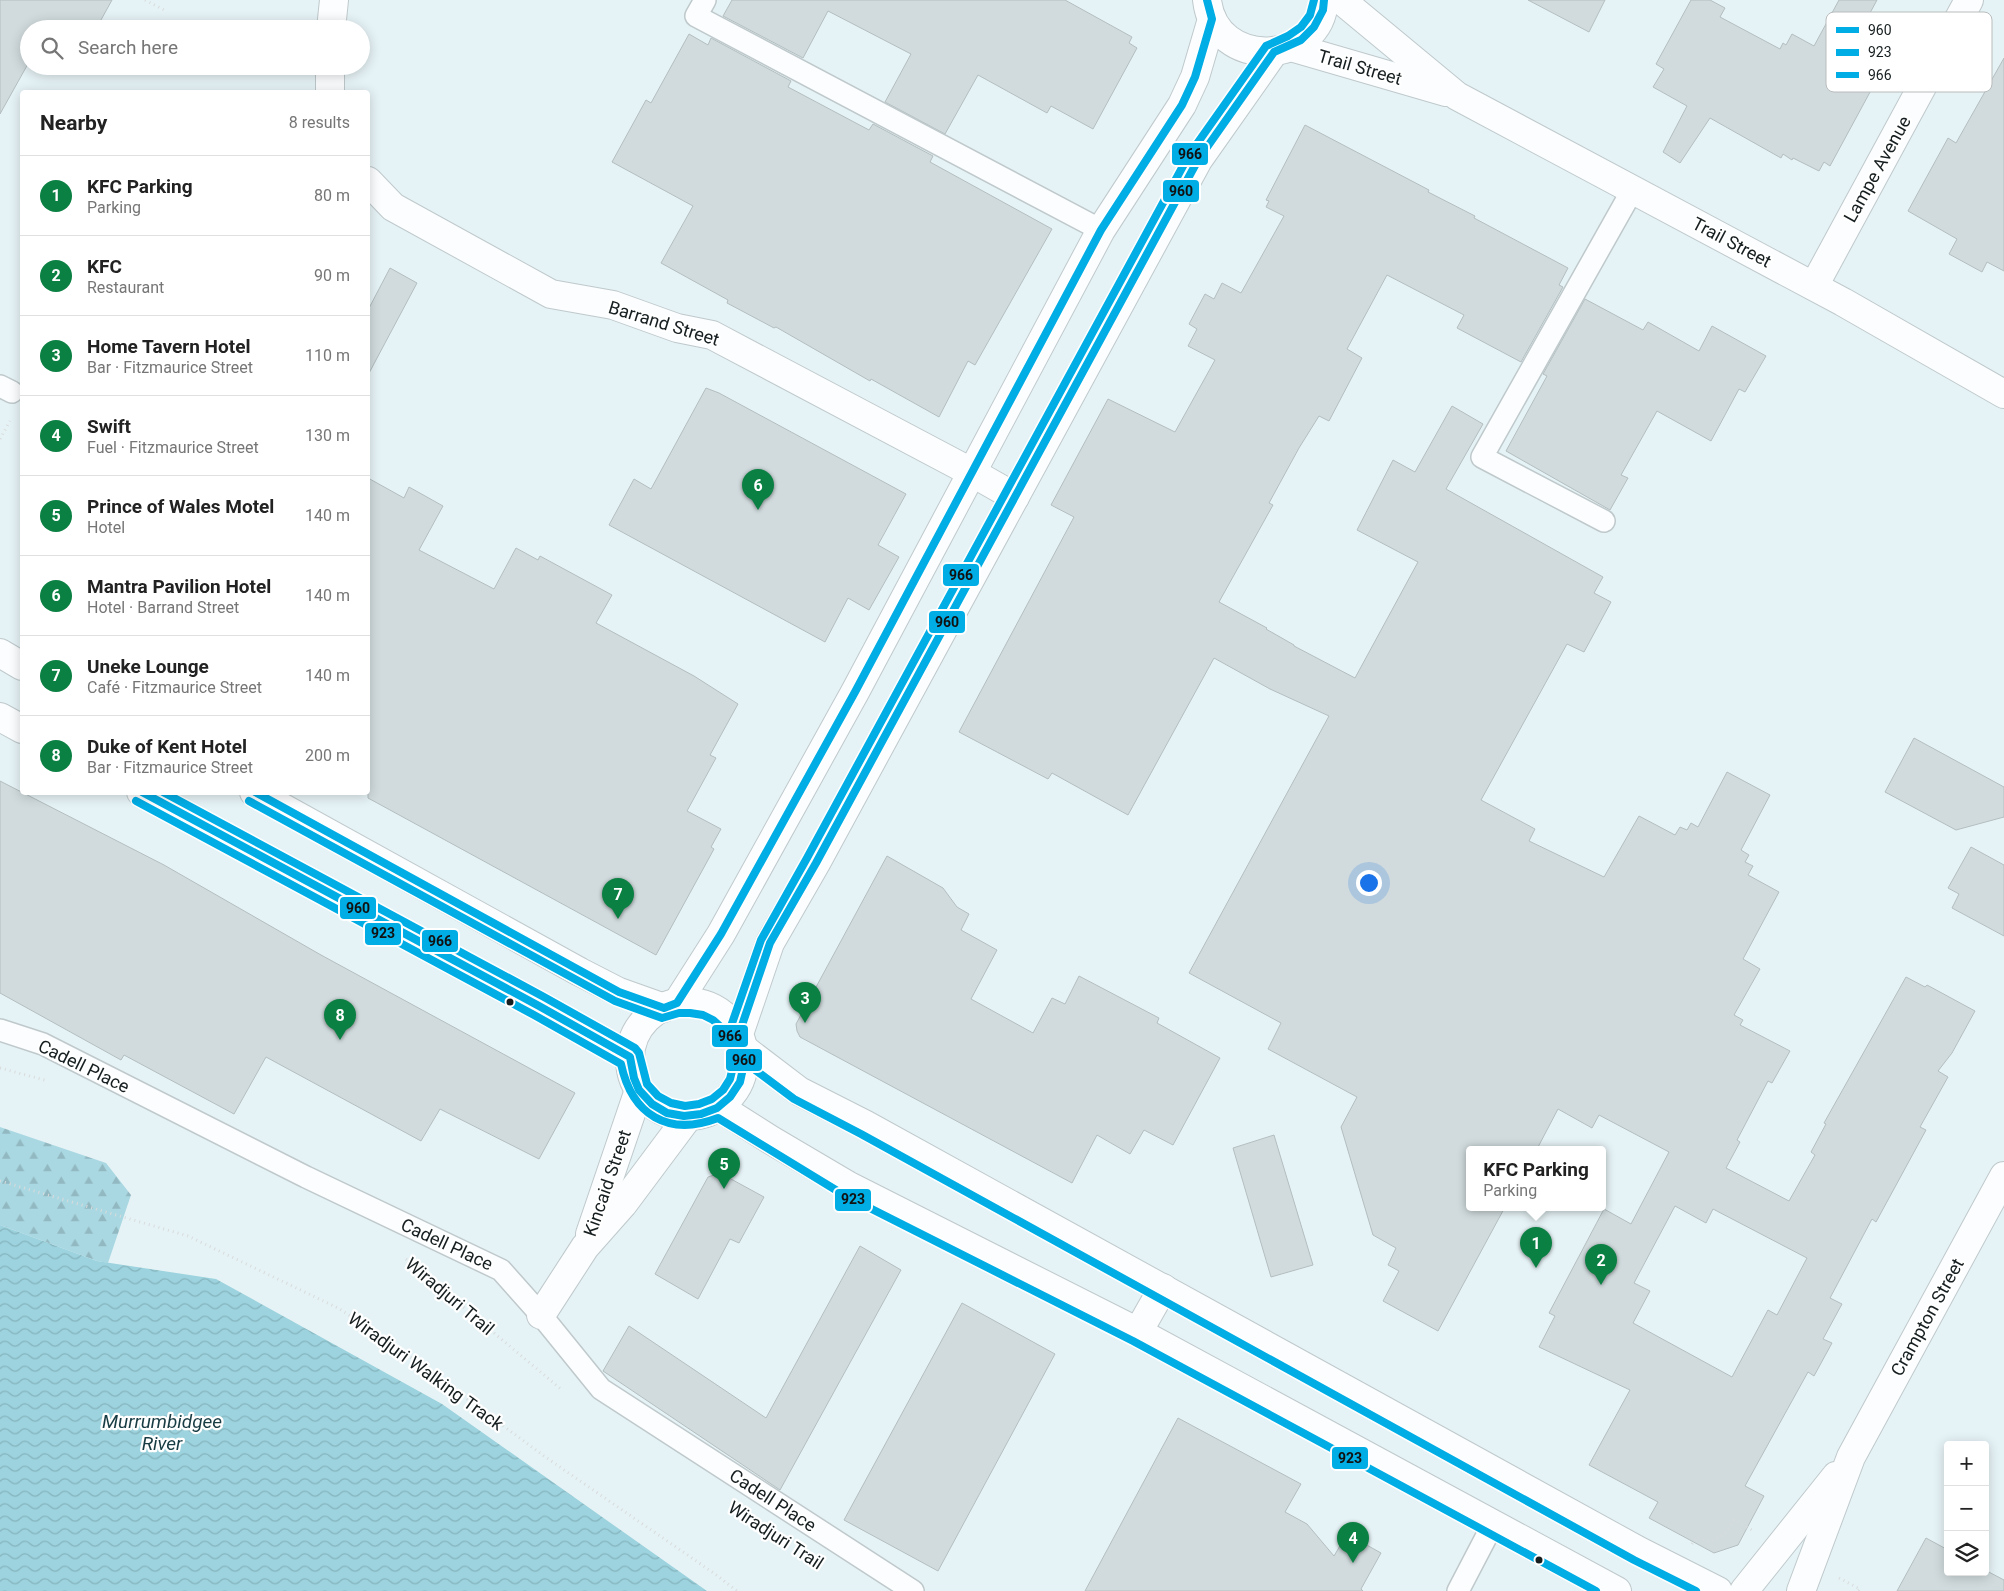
<!DOCTYPE html>
<meta charset="utf-8">
<style>
body{margin:0;font-family:Roboto,sans-serif;background:#f2f2f2;color:#222}
.controls{position:absolute;right:15px;bottom:15px;display:grid;overflow:hidden;border-radius:5px;box-shadow:0 2px 12px #0003}
.controls button{width:45px;height:45px;display:grid;place-items:center;padding:0;border:0;border-bottom:1px solid #e0e0e0;background:#fff;color:#222;font:25px sans-serif}
.you{position:absolute;left:1368px;top:882px;width:18px;height:18px;margin:-12px;border:4px solid #fff;border-radius:50%;background:#1a73e8;box-shadow:0 0 0 8px #1a73e833}
.badge{display:grid;place-items:center;width:32px;height:32px;border-radius:50%;background:#0b8043;color:#fff;font-size:16px;font-weight:700}
.pin{position:absolute;translate:-50% -41px;filter:drop-shadow(0 1px 2px #0008)}
.pin::after{content:'';position:absolute;top:26px;width:18px;height:15px;background:inherit;clip-path:polygon(0 0,100% 0,50% 100%)}
.popup{position:absolute;left:1466px;top:1146px;width:140px;height:65px;box-sizing:border-box;display:grid;place-content:center;border-radius:5px;background:#fff;filter:drop-shadow(0 1px 4px #0005);font-size:16px;white-space:nowrap;color:#767676}
.popup b{font-size:19px;color:#222}
.popup::after{content:'';position:absolute;left:50%;top:100%;margin-left:-10px;border:10px solid transparent;border-top-color:#fff}
.list{margin:0;padding:0;list-style:none}
h2{display:flex;justify-content:space-between;align-items:center;height:65px;margin:0;padding:0 20px;font-size:21px}
h2 small{font-size:16px;font-weight:400;color:#767676}
.list li{display:grid;grid-template-columns:32px 1fr auto;gap:15px;align-items:center;box-sizing:border-box;height:80px;padding:0 20px;border-top:1px solid #e0e0e0}
.list b{display:block;font-size:19px;white-space:nowrap}
.list p{margin:0;font-size:16px;white-space:nowrap;color:#767676}
.list em{font-size:16px;font-style:normal;color:#767676}
.icon{flex:none;width:28px;height:28px;fill:none;stroke:currentColor;stroke-width:2;stroke-linecap:round;stroke-linejoin:round}
.map{position:relative;flex:none;width:2004px;height:1591px;overflow:hidden}
.search{position:absolute;background:#fff;box-shadow:0 2px 12px #0003;left:20px;top:20px;width:350px;height:55px;display:flex;align-items:center;gap:12px;box-sizing:border-box;padding:0 18px;border-radius:28px;color:#767676;font-size:19px}
.panel{position:absolute;background:#fff;box-shadow:0 2px 12px #0003;left:20px;top:90px;width:350px;height:705px;border-radius:5px}
.map>svg:first-child{display:block}
.forest{fill:url(#forest-firs)}
.water{fill:url(#water-waves)}
.building{fill:#d1dbdd;stroke:#b3bec0;fill-rule:evenodd}
.lines{fill:none;stroke-linecap:round;stroke-linejoin:round}
.lane-casing{stroke:#bfc9cc;stroke-width:24}
.street-casing{stroke:#bfc9cc;stroke-width:30}
.secondary-casing{stroke:#bfc9cc;stroke-width:30}
.path{stroke:#d8dbdc;stroke-width:3;stroke-dasharray:1 4;stroke-linecap:butt}
.lane{stroke:#fbfdfe;stroke-width:21}
.street{stroke:#fbfdfe;stroke-width:28}
.secondary{stroke:#fbfdfe;stroke-width:28}
.bus-1-casing{stroke:#fff;stroke-width:11}
.bus-2-casing{stroke:#fff;stroke-width:11}
.bus-3-casing{stroke:#fff;stroke-width:11}
.bus-1{stroke:#01ade5;stroke-width:8}
.bus-2{stroke:#01ade5;stroke-width:8}
.bus-3{stroke:#01ade5;stroke-width:8}
.bus-dot{fill:#161e20;stroke:#fff;stroke-width:2}
.labels{text-anchor:middle;dominant-baseline:central;stroke-width:4.5;stroke-linejoin:round;paint-order:stroke}
.street-label{font-size:18px;fill:#161e20;stroke:#fff}
.water-label{font-size:19px;font-style:italic;fill:#183c43;stroke:#fff}
.key{fill:#fff;stroke:#b9bcbc;stroke-width:1}
.key-label{font-size:14px;fill:#161e20}
.line-badge{stroke:#fff;stroke-width:2}
.pale-badge-label{font-size:14px;text-anchor:middle;font-weight:bold;fill:#111}
</style>
<div class="map">
<svg width="2004" height="1591" viewBox="0 0 2004 1591">
<defs>
<pattern id="forest-firs" width="22" height="20" patternUnits="userSpaceOnUse" patternTransform="scale(1.25)"><rect width="22" height="20" fill="#aad8e2"/><path d="M5 1l3.5 6h-7zM16 11l3.5 6h-7z" fill="#92b9c2"/></pattern>
<pattern id="water-waves" width="16" height="10" patternUnits="userSpaceOnUse" patternTransform="scale(1.25)"><rect width="16" height="10" fill="#9cd3de"/><path d="M0 5q4-4 8 0t8 0" fill="none" stroke="#86b5be"/></pattern>
</defs>
<rect width="100%" height="100%" fill="#e6f3f6"/>
<path class="forest" d="M 0,1127 L 106,1163 L 131,1195 L 108,1263 L 97,1261 L 0,1225 Z"/>
<path class="water" d="M 0,1225 L 97,1261 L 216,1279 L 442,1404 L 707,1591 L 0,1591 Z"/>
<g class="building">
<path d="M 0,0 L 112,0 L 96,29 L 29,29 L 29,62 L 0,114 Z"/>
<path d="M 732,0 L 1065,0 L 1132,37 L 1129,43 L 1137,48 L 1093,129 L 1051,106 L 1047,113 L 978,75 L 945,134 L 885,102 L 911,54 L 828,11 L 803,58 L 723,16 Z"/>
<path d="M 1528,0 L 1605,0 L 1589,32 Z"/>
<path d="M 1691,0 L 1710,0 L 1725,8 L 1720,17 L 1780,49 L 1783,43 L 1786,45 L 1792,34 L 1814,46 L 1839,0 L 1877,0 L 1849,52 L 1882,70 L 1830,166 L 1824,162 L 1819,171 L 1793,158 L 1792,160 L 1783,154 L 1781,158 L 1710,118 L 1680,163 L 1663,152 L 1687,106 L 1653,87 L 1664,69 L 1656,64 Z"/>
<path d="M 689,34 L 708,45 L 711,38 L 791,81 L 788,87 L 869,130 L 873,124 L 933,156 L 930,162 L 1052,229 L 975,365 L 968,361 L 939,417 L 871,379 L 870,381 L 776,327 L 774,328 L 727,303 L 728,300 L 661,263 L 693,206 L 612,162 L 646,100 L 651,103 Z"/>
<path d="M 2004,58 L 2004,271 L 1987,262 L 1982,272 L 1949,254 L 1957,239 L 1908,211 L 1948,138 L 1956,143 Z"/>
<path d="M 1305,125 L 1429,190 L 1428,192 L 1475,216 L 1474,218 L 1568,268 L 1559,285 L 1563,287 L 1521,362 L 1457,328 L 1464,315 L 1387,275 L 1347,349 L 1362,358 L 1329,421 L 1319,416 L 1299,448 L 1269,503 L 1273,505 L 1219,602 L 1267,628 L 1266,629 L 1294,645 L 1294,646 L 1355,678 L 1418,562 L 1357,530 L 1393,460 L 1415,472 L 1452,406 L 1483,424 L 1446,489 L 1603,577 L 1594,593 L 1611,602 L 1584,652 L 1567,644 L 1481,800 L 1535,829 L 1529,841 L 1604,877 L 1639,816 L 1675,835 L 1680,827 L 1687,830 L 1691,823 L 1698,827 L 1727,772 L 1770,795 L 1741,850 L 1749,855 L 1745,862 L 1753,866 L 1748,875 L 1779,892 L 1743,959 L 1760,969 L 1734,1015 L 1743,1020 L 1740,1025 L 1790,1051 L 1772,1083 L 1768,1081 L 1737,1140 L 1740,1142 L 1726,1168 L 1789,1201 L 1815,1155 L 1811,1152 L 1826,1124 L 1824,1123 L 1906,977 L 1925,987 L 1927,985 L 1975,1011 L 1952,1053 L 1938,1071 L 1948,1077 L 1920,1127 L 1926,1130 L 1876,1222 L 1872,1219 L 1830,1298 L 1842,1304 L 1823,1339 L 1832,1343 L 1814,1376 L 1808,1372 L 1745,1486 L 1764,1496 L 1738,1545 L 1714,1553 L 1649,1518 L 1658,1502 L 1589,1465 L 1630,1390 L 1539,1347 L 1555,1316 L 1549,1313 L 1604,1209 L 1631,1224 L 1669,1152 L 1599,1115 L 1592,1128 L 1558,1109 L 1537,1149 L 1470,1149 L 1470,1207 L 1505,1207 L 1438,1331 L 1383,1301 L 1399,1271 L 1388,1265 L 1396,1248 L 1373,1235 L 1341,1127 L 1357,1097 L 1268,1049 L 1281,1023 L 1189,973 L 1329,716 L 1270,689 L 1214,658 L 1128,815 L 1052,773 L 1048,779 L 959,732 L 1074,517 L 1051,505 L 1108,399 L 1175,432 L 1215,360 L 1188,346 L 1197,329 L 1189,324 L 1205,294 L 1214,299 L 1222,283 L 1241,293 L 1284,216 L 1266,207 L 1269,201 L 1266,200 ZM 1675,1206 L 1706,1223 L 1713,1209 L 1807,1258 L 1777,1315 L 1768,1310 L 1732,1377 L 1633,1323 L 1650,1291 L 1634,1283 Z"/>
<path d="M 390,268 L 417,283 L 368,375 L 368,310 Z"/>
<path d="M 1585,299 L 1643,330 L 1648,322 L 1699,351 L 1712,326 L 1766,356 L 1745,392 L 1739,389 L 1711,441 L 1657,411 L 1621,475 L 1628,478 L 1610,510 L 1506,451 L 1547,376 L 1543,374 Z"/>
<path d="M 706,388 L 719,393 L 906,494 L 878,545 L 899,557 L 869,610 L 848,598 L 825,642 L 609,525 L 634,479 L 651,489 Z"/>
<path d="M 368,478 L 404,498 L 409,487 L 443,506 L 419,550 L 494,589 L 516,548 L 538,560 L 540,556 L 612,595 L 596,623 L 694,676 L 738,704 L 710,755 L 716,758 L 687,811 L 721,829 L 711,847 L 714,849 L 656,955 L 368,798 Z"/>
<path d="M 1914,738 L 2004,787 L 2004,817 L 1956,830 L 1885,792 Z"/>
<path d="M 0,781 L 164,865 L 321,955 L 575,1093 L 539,1159 L 440,1109 L 421,1141 L 266,1057 L 234,1114 L 124,1055 L 121,1060 L 0,993 Z"/>
<path d="M 1971,847 L 2004,865 L 2004,936 L 1952,908 L 1959,894 L 1948,888 Z"/>
<path d="M 887,856 L 943,888 L 957,907 L 969,914 L 961,930 L 997,950 L 971,999 L 1033,1033 L 1052,998 L 1065,1004 L 1079,976 L 1159,1018 L 1157,1023 L 1220,1058 L 1173,1145 L 1144,1130 L 1130,1154 L 1097,1135 L 1072,1183 L 800,1037 L 797,1031 L 796,1024 Z"/>
<path d="M 1274,1135 L 1313,1265 L 1271,1277 L 1233,1148 Z"/>
<path d="M 720,1173 L 764,1197 L 739,1243 L 730,1239 L 698,1299 L 655,1274 L 708,1177 Z"/>
<path d="M 860,1246 L 901,1270 L 780,1490 L 603,1371 L 629,1326 L 766,1418 Z"/>
<path d="M 962,1303 L 1055,1354 L 938,1571 L 844,1520 Z"/>
<path d="M 1178,1418 L 1301,1484 L 1285,1512 L 1307,1524 L 1334,1556 L 1347,1534 L 1381,1553 L 1361,1589 L 1363,1591 L 1085,1591 Z"/>
<path d="M 1926,1538 L 1948,1550 L 1948,1572 L 1985,1572 L 1985,1570 L 2004,1580 L 2004,1591 L 1897,1591 Z"/>
</g>
<g class="lines">
<defs>
<g id="lane">
<path d="M 705,0 L 696,16 L 1101,230"/>
<path d="M 0,386 L 12,392"/>
<path d="M 1604,521 L 1482,457 L 1633,189"/>
<path d="M 0,1030 L 43,1044 L 306,1177 L 501,1270 L 541,1315 L 601,1389 L 913,1591"/>
<path d="M 1458,1591 L 1493,1524"/>
</g>
<g id="street">
<path d="M 331,29 L 334,0"/>
<path d="M 330,66 L 330,92"/>
<path d="M 368,181 L 393,207 L 551,294 L 613,305 L 677,328 L 712,335 L 971,472 L 1015,497"/>
<path d="M 1814,286 L 1969,0"/>
<path d="M 677,1003 L 721,934 L 855,692 L 1101,230 L 1182,105 L 1195,77 L 1212,19"/>
<path d="M 739,1034 L 770,943 L 816,863 L 1198,160 L 1274,52"/>
<path d="M 590,1234 L 639,1090"/>
<path d="M 541,1315 L 585,1247 L 623,1204 L 688,1117"/>
<path d="M 1744,1591 L 1836,1476"/>
<path d="M 1801,1591 L 1851,1457 L 2004,1176"/>
</g>
<g id="secondary">
<path d="M 1207,0 C 1215,71 1321,66 1324,0"/>
<path d="M 1341,0 L 1457,96 L 1843,302 L 2004,394"/>
<path d="M 1291,47 L 1446,92"/>
<path d="M 0,653 L 22,666"/>
<path d="M 0,717 L 22,729"/>
<path d="M 141,792 L 539,1006 L 630,1057"/>
<path d="M 254,792 L 580,972 L 619,992 L 664,1008"/>
<circle cx="687" cy="1059" r="57"/>
<path d="M 744,1049 L 799,1091 L 866,1125 L 1639,1551 L 1718,1591"/>
<path d="M 719,1107 L 771,1140 L 849,1186 L 1138,1332 L 1617,1591"/>
<path d="M 1138,1332 L 1163,1288"/>
</g>
</defs>
<use href="#lane" class="lane-casing"/>
<use href="#street" class="street-casing"/>
<use href="#secondary" class="secondary-casing"/>
<g class="path">
<path d="M 145,0 L 164,10"/>
<path d="M 0,439 L 10,421"/>
<path d="M 0,1068 L 48,1081"/>
<path d="M 0,1181 L 188,1236 L 338,1308 L 386,1339 L 544,1456 L 715,1574 L 737,1591"/>
<path d="M 406,1259 L 562,1390"/>
<path d="M 1692,1544 L 1697,1537 L 1710,1542 L 1724,1534 L 1734,1520 L 1752,1530"/>
<path d="M 1839,1578 L 1860,1589 L 1858,1591"/>
</g>
<use href="#lane" class="lane"/>
<use href="#street" class="street"/>
<use href="#secondary" class="secondary"/>
<defs>
<g id="bus-1">
<path d="M 142,792 L 539,1006 L 630,1057 L 634,1078 L 639,1090 L 652,1104 L 667,1113 L 684,1116 L 701,1114 L 717,1108 L 730,1097 L 740,1082 L 744,1064 L 744,1052 L 739,1034 L 770,943 L 816,863 L 1198,160 L 1274,52 L 1301,40 L 1314,27 L 1323,10 L 1324,0"/>
<path d="M 255,792 L 619,992 L 664,1008 L 677,1003 L 721,934 L 855,692 L 1101,230 L 1182,105 L 1195,77 L 1212,19 L 1207,0"/>
</g>
<g id="bus-2">
<path d="M 136,801 L 534,1015 L 621,1064 C 632,1115 668,1137 718,1118 L 844,1195 L 1133,1341 L 1596,1591"/>
<path d="M 249,801 L 615,1001 L 662,1018 L 679,1013 L 690,1013 L 703,1015 L 713,1020 L 723,1029 L 738,1057 L 794,1099 L 861,1134 L 1634,1560 L 1696,1591"/>
</g>
<path id="bus-3" d="M 163,792 L 544,997 L 635,1048 L 639,1053 L 647,1084 L 658,1096 L 671,1103 L 685,1106 L 699,1104 L 712,1099 L 723,1090 L 730,1079 L 734,1063 L 729,1032 L 761,940 L 807,858 L 1189,155 L 1266,46 L 1288,36 L 1301,27 L 1310,15 L 1314,0"/>
</defs>
<use href="#bus-1" class="bus-1-casing"/>
<use href="#bus-2" class="bus-2-casing"/>
<use href="#bus-3" class="bus-3-casing"/>
<use href="#bus-1" class="bus-1"/>
<use href="#bus-2" class="bus-2"/>
<use href="#bus-3" class="bus-3"/>
</g>
<g class="bus-dot">
<circle cx="510" cy="1002" r="4.5"/>
<circle cx="1539" cy="1560" r="4.5"/>
</g>
<g class="labels">
<g class="street-label">
<text transform="translate(1360 67) rotate(16)">Trail Street</text>
<text transform="translate(1877 169) rotate(-61)">Lampe Avenue</text>
<text transform="translate(1732 242) rotate(28)">Trail Street</text>
<text transform="translate(664 323) rotate(17)">Barrand Street</text>
<text transform="translate(84 1066) rotate(26)">Cadell Place</text>
<text transform="translate(607 1183) rotate(-71)">Kincaid Street</text>
<text transform="translate(447 1244) rotate(25)">Cadell Place</text>
<text transform="translate(450 1296) rotate(40)">Wiradjuri Trail</text>
<text transform="translate(1927 1317) rotate(-61)">Crampton Street</text>
<text transform="translate(426 1371) rotate(36)">Wiradjuri Walking Track</text>
<text transform="translate(773 1500) rotate(33)">Cadell Place</text>
<text transform="translate(776 1535) rotate(33)">Wiradjuri Trail</text>
</g>
<g class="water-label">
<text x="162" y="1421">Murrumbidgee<tspan x="162" dy="22">River</tspan></text>
</g>
</g>
<rect x="1826" y="12" width="166" height="80" rx="8" class="key"/>
<rect x="1836" y="27" width="23" height="6" fill="#01ade5"/>
<rect x="1836" y="49" width="23" height="7" fill="#01ade5"/>
<rect x="1836" y="72" width="23" height="6" fill="#01ade5"/>
<g class="key-label">
<text x="1868" y="35">960</text>
<text x="1868" y="57">923</text>
<text x="1868" y="80">966</text>
</g>
<g class="line-badge">
<rect x="1171" y="142" width="38" height="24" rx="5" fill="#01ade5"/>
<rect x="1162" y="179" width="38" height="24" rx="5" fill="#01ade5"/>
<rect x="942" y="563" width="38" height="24" rx="5" fill="#01ade5"/>
<rect x="928" y="610" width="38" height="24" rx="5" fill="#01ade5"/>
<rect x="339" y="896" width="38" height="24" rx="5" fill="#01ade5"/>
<rect x="364" y="922" width="38" height="24" rx="5" fill="#01ade5"/>
<rect x="421" y="929" width="38" height="24" rx="5" fill="#01ade5"/>
<rect x="711" y="1024" width="38" height="24" rx="5" fill="#01ade5"/>
<rect x="725" y="1048" width="38" height="24" rx="5" fill="#01ade5"/>
<rect x="834" y="1188" width="38" height="24" rx="5" fill="#01ade5"/>
<rect x="1331" y="1446" width="38" height="24" rx="5" fill="#01ade5"/>
</g>
<g class="pale-badge-label">
<text x="1190" y="159">966</text>
<text x="1181" y="196">960</text>
<text x="961" y="580">966</text>
<text x="947" y="627">960</text>
<text x="358" y="913">960</text>
<text x="383" y="938">923</text>
<text x="440" y="946">966</text>
<text x="730" y="1041">966</text>
<text x="744" y="1065">960</text>
<text x="853" y="1204">923</text>
<text x="1350" y="1463">923</text>
</g>
</svg>
<div class="controls">
<button>+</button>
<button>−</button>
<button><svg class="icon" aria-label="layers" viewBox="0 0 24 24"><path d="M12 4l9 5-9 5-9-5zM3 14l9 5 9-5"/></svg></button>
</div>
<div class="you"></div>
<div class="pin badge" style="left:1536px;top:1268px">1</div>
<div class="popup"><b>KFC Parking</b>Parking</div>
<div class="pin badge" style="left:1601px;top:1285px">2</div>
<div class="pin badge" style="left:805px;top:1023px">3</div>
<div class="pin badge" style="left:1353px;top:1563px">4</div>
<div class="pin badge" style="left:724px;top:1189px">5</div>
<div class="pin badge" style="left:758px;top:510px">6</div>
<div class="pin badge" style="left:618px;top:919px">7</div>
<div class="pin badge" style="left:340px;top:1040px">8</div>
<div class="search"><svg class="icon" aria-label="search" viewBox="0 0 24 24"><circle cx="10" cy="10" r="6"/><path d="M15 15l6 6"/></svg>Search here</div>
<section class="panel">
<h2>Nearby<small>8 results</small></h2>
<ul class="list">
<li><span class="badge">1</span><div><b>KFC Parking</b><p>Parking</p></div><em>80 m</em></li>
<li><span class="badge">2</span><div><b>KFC</b><p>Restaurant</p></div><em>90 m</em></li>
<li><span class="badge">3</span><div><b>Home Tavern Hotel</b><p>Bar · Fitzmaurice Street</p></div><em>110 m</em></li>
<li><span class="badge">4</span><div><b>Swift</b><p>Fuel · Fitzmaurice Street</p></div><em>130 m</em></li>
<li><span class="badge">5</span><div><b>Prince of Wales Motel</b><p>Hotel</p></div><em>140 m</em></li>
<li><span class="badge">6</span><div><b>Mantra Pavilion Hotel</b><p>Hotel · Barrand Street</p></div><em>140 m</em></li>
<li><span class="badge">7</span><div><b>Uneke Lounge</b><p>Café · Fitzmaurice Street</p></div><em>140 m</em></li>
<li><span class="badge">8</span><div><b>Duke of Kent Hotel</b><p>Bar · Fitzmaurice Street</p></div><em>200 m</em></li>
</ul>
</section>
</div>
